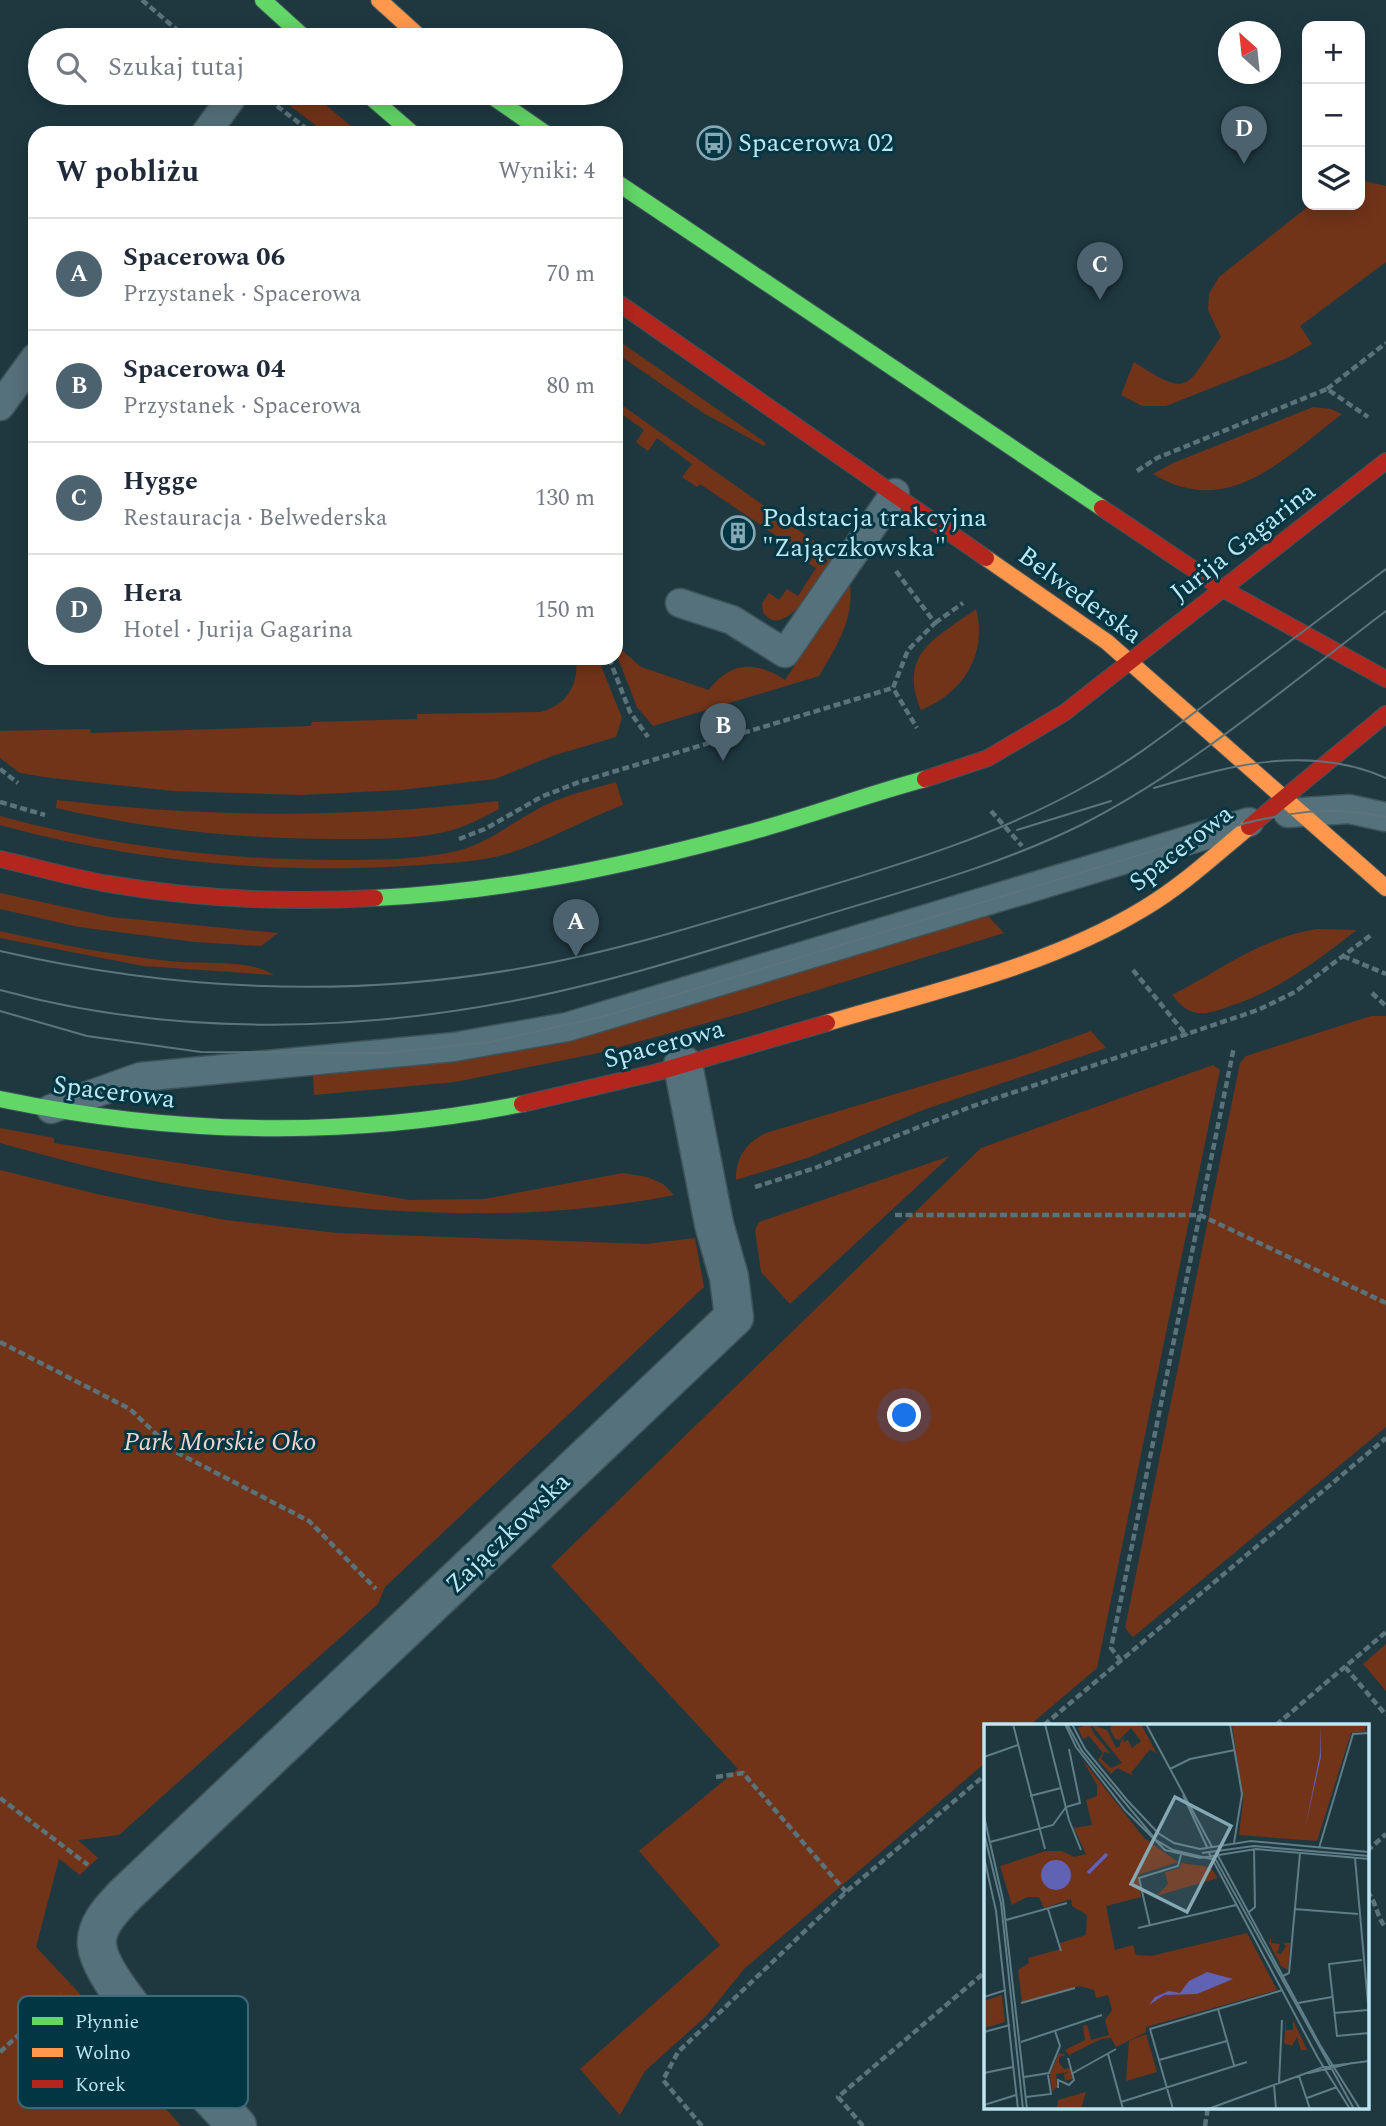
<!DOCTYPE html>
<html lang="pl">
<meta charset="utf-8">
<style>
body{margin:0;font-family:Spectral,serif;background:#f2f2f3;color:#1f2937}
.controls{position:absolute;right:21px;top:21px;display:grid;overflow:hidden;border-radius:14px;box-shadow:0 4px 18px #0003}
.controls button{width:63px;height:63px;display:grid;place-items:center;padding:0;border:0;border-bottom:2px solid #e0e1e3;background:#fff;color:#1f2937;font:35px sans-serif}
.compass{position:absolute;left:1218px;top:21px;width:63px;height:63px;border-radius:50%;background:#fff;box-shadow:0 4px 18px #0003;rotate:333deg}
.you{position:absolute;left:905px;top:1416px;width:24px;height:24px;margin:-18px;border:5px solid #fff;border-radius:50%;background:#1a73e8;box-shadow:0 0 0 10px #1a73e833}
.badge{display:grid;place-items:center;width:46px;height:46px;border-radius:50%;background:#4d626f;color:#fff;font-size:23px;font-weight:700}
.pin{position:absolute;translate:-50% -58px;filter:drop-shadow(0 2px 4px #0008)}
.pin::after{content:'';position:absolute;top:37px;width:24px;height:21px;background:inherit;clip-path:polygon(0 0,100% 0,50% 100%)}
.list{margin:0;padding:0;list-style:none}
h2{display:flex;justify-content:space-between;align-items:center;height:91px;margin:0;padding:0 28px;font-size:30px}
h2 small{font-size:23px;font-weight:400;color:#747a83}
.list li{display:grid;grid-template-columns:46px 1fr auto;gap:21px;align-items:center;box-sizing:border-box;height:112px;padding:0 28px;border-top:2px solid #e0e1e3}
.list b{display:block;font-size:26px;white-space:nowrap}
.list p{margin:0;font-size:23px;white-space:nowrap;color:#747a83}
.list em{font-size:23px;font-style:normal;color:#747a83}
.icon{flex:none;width:38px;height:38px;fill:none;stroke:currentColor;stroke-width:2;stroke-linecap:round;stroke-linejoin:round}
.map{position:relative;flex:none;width:1386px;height:2126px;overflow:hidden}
.search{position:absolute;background:#fff;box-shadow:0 4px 18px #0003;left:28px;top:28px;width:595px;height:77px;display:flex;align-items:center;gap:18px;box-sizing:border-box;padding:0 24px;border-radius:38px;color:#747a83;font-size:26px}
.panel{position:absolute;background:#fff;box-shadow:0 4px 18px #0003;left:28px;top:126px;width:595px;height:539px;border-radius:21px}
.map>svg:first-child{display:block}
.green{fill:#723419}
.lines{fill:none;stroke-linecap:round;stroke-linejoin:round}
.lane-casing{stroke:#3e535a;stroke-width:31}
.street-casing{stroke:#3e535a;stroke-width:41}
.fast-casing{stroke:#3e535a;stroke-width:18}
.slow-casing{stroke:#3e535a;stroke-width:18}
.jam-casing{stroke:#3e535a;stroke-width:18}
.path{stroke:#5a727a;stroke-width:4.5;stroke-dasharray:7 3.5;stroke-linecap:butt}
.lane{stroke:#55717b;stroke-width:28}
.street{stroke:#55717b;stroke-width:38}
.fast{stroke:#63d668;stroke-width:16}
.slow{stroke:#ff974d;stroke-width:16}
.jam{stroke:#b3261e;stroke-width:16}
.tram{stroke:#5c747c;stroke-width:2}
.labels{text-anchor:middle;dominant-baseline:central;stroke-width:6;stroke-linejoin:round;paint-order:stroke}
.poi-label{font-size:26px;fill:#bde5f2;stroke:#033643;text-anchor:start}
.street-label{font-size:26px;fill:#bde5f2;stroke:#033643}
.park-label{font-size:26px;font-style:italic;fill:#f1d5cc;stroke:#033643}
.inset-river{fill:none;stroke:#6062b4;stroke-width:3.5}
.inset-road{fill:none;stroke:#5e7d87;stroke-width:2}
.view{fill:#86a8b4;fill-opacity:0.15;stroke:#86a8b4;stroke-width:3.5}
.inset-edge{fill:none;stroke:#bde5f2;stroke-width:3.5}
.key{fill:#033643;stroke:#3b6b78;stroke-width:2}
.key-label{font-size:19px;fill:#bde5f2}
</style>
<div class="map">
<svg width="1386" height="2126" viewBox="0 0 1386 2126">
<rect width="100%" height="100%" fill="#1f3840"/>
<g class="green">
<path d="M 273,93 L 312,93 L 359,133 L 326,133 Z"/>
<path d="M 1360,180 L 1386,186 L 1386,262 L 1300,326 L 1312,344 L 1287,358 L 1166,406 L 1142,406 L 1121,395 L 1134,362 C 1191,399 1184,388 1221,337 L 1208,310 L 1209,294 L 1219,277 L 1310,205 L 1360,205 Z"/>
<path d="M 616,339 L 766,443 L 764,446 L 705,414 L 616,353 Z"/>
<path d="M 616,401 L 835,556 C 824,571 785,645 763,612 L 762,603 L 769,593 L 779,600 L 787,589 L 798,596 L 816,568 L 800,558 L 802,553 L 700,484 L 697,487 L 682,477 L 692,464 L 657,438 L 648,451 L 636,442 L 644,430 L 616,410 Z"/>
<path d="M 1313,407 L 1331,409 L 1342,414 C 1284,458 1229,520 1153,474 L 1173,463 Z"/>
<path d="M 850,583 C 854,621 837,645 819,676 L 653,726 L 637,707 L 616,653 L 616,645 L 641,667 L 709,690 C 731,661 757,661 785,680 Z"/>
<path d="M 976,609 C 988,654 963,693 921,710 C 898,653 935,639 976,609 Z"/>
<path d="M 576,658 L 598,658 L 622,718 L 616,737 L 552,756 L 495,779 L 401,790 L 300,795 L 173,791 L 51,778 L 20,773 L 0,758 L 0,731 L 90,729 L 91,733 L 311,726 L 312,722 L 417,719 L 417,714 L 540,712 C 567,705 579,685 576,658 Z"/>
<path d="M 616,782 L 623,805 C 579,821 541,846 495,857 C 466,863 435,864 405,866 C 270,874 131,861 0,825 L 0,816 C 110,846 222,860 335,860 C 376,860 417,860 457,851 C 487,843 509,825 536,810 C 561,796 589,790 616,782 Z"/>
<path d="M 57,800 C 206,818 350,818 498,801 L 499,809 C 480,819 462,829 440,833 C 405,840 368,839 333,839 C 240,839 147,829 56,808 Z"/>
<path d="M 0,893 L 111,917 L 278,933 L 261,946 L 195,942 L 79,927 L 0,909 Z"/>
<path d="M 988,916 L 1004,933 L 746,1012 L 594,1054 L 455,1082 L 314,1095 L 313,1076 L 460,1061 L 560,1044 Z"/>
<path d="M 1318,929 L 1357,930 C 1316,961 1280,990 1230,1006 C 1218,1010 1206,1016 1193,1012 C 1184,1009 1178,1002 1172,995 C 1221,970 1262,937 1318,929 Z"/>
<path d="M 0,931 C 56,944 112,955 169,961 C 201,965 246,958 274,975 L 143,966 L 0,938 Z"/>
<path d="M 1371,1016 L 1386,1016 L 1386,1427 L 1133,1637 L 1125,1628 L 1240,1063 L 1246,1056 Z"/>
<path d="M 1091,1031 L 1106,1048 L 923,1110 L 810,1157 L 736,1180 C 736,1157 746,1143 766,1133 L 1018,1057 Z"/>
<path d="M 1213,1065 L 1220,1070 L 1097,1668 L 1030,1725 L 985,1725 L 985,1763 L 744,1969 L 706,2016 L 645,2071 L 620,2115 L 580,2069 L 720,1945 L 639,1851 L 738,1769 L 551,1566 L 981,1148 Z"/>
<path d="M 0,1128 L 54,1138 L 54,1143 L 410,1200 L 484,1199 L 623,1173 L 647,1177 L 663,1184 L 674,1195 C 544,1221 413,1216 282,1200 C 222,1193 161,1184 103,1170 C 69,1162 34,1152 0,1143 Z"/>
<path d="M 950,1156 L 790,1304 L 761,1272 L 755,1230 L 759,1222 Z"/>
<path d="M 0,1170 L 101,1195 L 225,1220 L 337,1233 L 646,1244 L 695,1238 L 704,1287 L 385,1587 L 378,1604 L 119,1835 L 78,1840 L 98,1858 L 80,1875 L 59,1859 L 36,1947 L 82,1996 L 74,2004 L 181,2126 L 0,2126 Z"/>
<path d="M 1386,1644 L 1386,1691 L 1363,1664 Z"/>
</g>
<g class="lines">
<defs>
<g id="lane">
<path d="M 206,133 L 235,93"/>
<path d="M 0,406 L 35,358"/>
<path d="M 680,603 L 732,620 L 785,653 L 895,493"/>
<path d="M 1288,813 L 1349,809 L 1386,817"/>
<path d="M 51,1109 L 140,1077 L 454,1047 L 567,1027 L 1249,822"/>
</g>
<path id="street" d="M 237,2126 C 206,2091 100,1986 97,1945 C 95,1925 113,1908 125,1895 L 734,1317 L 729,1277 L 714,1224 L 683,1065"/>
<g id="fast">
<path d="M 263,0 L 307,40"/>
<path d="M 366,93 L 412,133"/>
<path d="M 487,93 L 545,133"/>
<path d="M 616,182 L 1102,508"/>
<path d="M 375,898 C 502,892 625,866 747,833 C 807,817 865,795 925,779"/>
<path d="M 0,1099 C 174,1135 348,1139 522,1104"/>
</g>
<g id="slow">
<path d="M 379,0 L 423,40"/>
<path d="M 986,558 L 1107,642 L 1386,888"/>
<path d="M 827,1023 C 933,991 1047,967 1143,909 C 1182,886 1215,855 1249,827"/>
</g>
<g id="jam">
<path d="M 616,301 L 986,558"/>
<path d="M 1102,508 L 1223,589 L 1386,679"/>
<path d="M 925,779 L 988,758 L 1064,713 L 1386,461"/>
<path d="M 1249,827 L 1386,714"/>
<path d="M 0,859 C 36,867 73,878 109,884 C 197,899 286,903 375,898"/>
<path d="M 522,1104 L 658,1072 L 827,1023"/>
</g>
</defs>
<use href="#lane" class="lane-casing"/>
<use href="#street" class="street-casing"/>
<use href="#fast" class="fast-casing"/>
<use href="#slow" class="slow-casing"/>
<use href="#jam" class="jam-casing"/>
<g class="path">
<path d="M 142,0 L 189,40"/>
<path d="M 277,106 L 312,133"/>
<path d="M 1327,389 L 1386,343"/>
<path d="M 1137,471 L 1157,458 L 1327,389 L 1368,417"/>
<path d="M 896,571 L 935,623 L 908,650 L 893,688 L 917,728"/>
<path d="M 935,623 L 963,603"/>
<path d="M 609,658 L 630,712 L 648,737"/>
<path d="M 0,769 L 18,783"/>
<path d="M 0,802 L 45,815"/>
<path d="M 991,811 L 1022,846"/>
<path d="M 459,839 L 485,829 L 541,797 L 579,782 L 893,688"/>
<path d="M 1343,956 L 1386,974"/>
<path d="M 1133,970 L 1187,1036"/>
<path d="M 1372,993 L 1386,1006"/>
<path d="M 755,1187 L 815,1168 L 970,1107 L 1258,1010 L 1295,992 L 1371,935"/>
<path d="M 895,1215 L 1200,1215 L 1386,1303"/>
<path d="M 0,1342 L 130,1409 L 174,1451 L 309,1521 L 376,1589"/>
<path d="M 1121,1661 L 1111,1648 L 1234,1047"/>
<path d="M 1345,1667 L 1386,1715"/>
<path d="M 1044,1725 L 1386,1438"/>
<path d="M 1276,1725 L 1386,1632"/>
<path d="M 716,1777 L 743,1773 L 846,1892"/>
<path d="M 0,1798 L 88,1865"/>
<path d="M 1367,1851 L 1386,1834"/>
<path d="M 1367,1891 C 1377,1903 1376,1916 1386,1928"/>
<path d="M 0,2052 L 62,1995"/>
<path d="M 702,2126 L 663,2080 L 678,2052 L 846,1892 L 985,1775"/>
<path d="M 863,2126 L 838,2097 L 985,1972"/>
<path d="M 1205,2126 L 1208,2107"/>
</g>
<use href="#lane" class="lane"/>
<use href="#street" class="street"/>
<use href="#fast" class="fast"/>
<use href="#slow" class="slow"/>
<use href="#jam" class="jam"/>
<g class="tram">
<path d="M 1154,788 C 1231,765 1309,744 1386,778"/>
<path d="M 1017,830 L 1111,801"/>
<path d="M 0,951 C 174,991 352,999 528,967 C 617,951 703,924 789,898 C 892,867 994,838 1089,784 C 1135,759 1176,726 1218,695 C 1275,653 1330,611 1386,569"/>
<path d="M 0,990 C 167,1036 350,1033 518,1000 C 616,981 711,950 806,921 C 899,892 994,868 1081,825 C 1191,769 1288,685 1386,611"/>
<path d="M 0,1011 L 87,1036 L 201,1052 L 387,1053 L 490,1042 L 605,1016 L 1246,823 C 1295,811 1337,806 1386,817"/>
</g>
</g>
<defs>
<symbol id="bus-ring" viewBox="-11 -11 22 22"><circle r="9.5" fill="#033643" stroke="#86a8b4" stroke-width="1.5"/><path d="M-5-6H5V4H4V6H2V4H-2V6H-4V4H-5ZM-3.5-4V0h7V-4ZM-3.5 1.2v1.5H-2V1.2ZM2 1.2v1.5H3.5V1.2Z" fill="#86a8b4"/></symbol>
<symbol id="building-ring" viewBox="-11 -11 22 22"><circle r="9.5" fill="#033643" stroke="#86a8b4" stroke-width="1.5"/><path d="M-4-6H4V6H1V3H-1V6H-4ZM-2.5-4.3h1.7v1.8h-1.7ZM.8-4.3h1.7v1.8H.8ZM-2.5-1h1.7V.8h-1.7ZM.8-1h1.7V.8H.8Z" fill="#86a8b4"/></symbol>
</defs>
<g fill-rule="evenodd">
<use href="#bus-ring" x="695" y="124" width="38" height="38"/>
<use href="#building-ring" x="719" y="514" width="38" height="38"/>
</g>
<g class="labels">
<g class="poi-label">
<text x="738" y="143">Spacerowa 02</text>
<text x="762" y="518">Podstacja trakcyjna<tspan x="762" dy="30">"Zajączkowska"</tspan></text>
</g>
<g class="street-label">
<text transform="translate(1243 542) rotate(-38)">Jurija Gagarina</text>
<text transform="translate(1080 595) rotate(36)">Belwederska</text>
<text transform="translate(1181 848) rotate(-38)">Spacerowa</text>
<text transform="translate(664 1044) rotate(-15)">Spacerowa</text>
<text transform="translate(114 1092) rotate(7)">Spacerowa</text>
<text transform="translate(508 1533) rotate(-44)">Zajączkowska</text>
</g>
<g class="park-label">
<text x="220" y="1442">Park Morskie Oko</text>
</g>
</g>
<g transform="translate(984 1724)">
<rect width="385" height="385" fill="#1f3840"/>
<path d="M 105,0 L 111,11 L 126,29 L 120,28 L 117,35 L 127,44 L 138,39 L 107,0 L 123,6 L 132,24 L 136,22 L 137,17 L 141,15 L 138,19 L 144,16 L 148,24 L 157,17 L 147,4 L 136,15 L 140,14 L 136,16 L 131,15 L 126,5 L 129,0 L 157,0 L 173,30 L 166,25 L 147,49 L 150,52 L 140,66 L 150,52 L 133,44 L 127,50 L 114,36 L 119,29 L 105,12 L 99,15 L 94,4 ZM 248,0 L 385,0 L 380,5 L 385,7 L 367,9 L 333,117 L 255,111 L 259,77 ZM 98,35 L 160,114 L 194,138 L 154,151 L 157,173 L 122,182 L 131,226 L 149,221 L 152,231 L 167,232 L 263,209 L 293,266 L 162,303 L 162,308 L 132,323 L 127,314 L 117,315 L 85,331 L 81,326 L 101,316 L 99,302 L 103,301 L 107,316 L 125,311 L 121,296 L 128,286 L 124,271 L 112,274 L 110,266 L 96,262 L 38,278 L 34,246 L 45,239 L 44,234 L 77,225 L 76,219 L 102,211 L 103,191 L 88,182 L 87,175 L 60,184 L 55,173 L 43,173 L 28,181 L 16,142 L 62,127 L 78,127 L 90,133 L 102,130 L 90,104 L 108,101 L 102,76 L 113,72 L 113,61 ZM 197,139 L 226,143 L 234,154 L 172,172 L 184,160 L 181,148 L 196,144 ZM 287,213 L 287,219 L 296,220 L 293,229 L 297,230 L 302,222 L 299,219 L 306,219 L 304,246 L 297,242 L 285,219 ZM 18,271 L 21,298 L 0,304 L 0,277 ZM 302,295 L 302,306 L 309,306 L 309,296 L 323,326 L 317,326 L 313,313 L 308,322 L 300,319 ZM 162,310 L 173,348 L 142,357 L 145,317 ZM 75,329 L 82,331 L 75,333 L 75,339 L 80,345 L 86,344 L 88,355 L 81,357 L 80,350 L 85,348 L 72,350 L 73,363 L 68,367 L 66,350 ZM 102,368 L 97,385 L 73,385 L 74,376 Z" fill="#723419"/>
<path d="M 336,0 L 337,33 L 321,105 L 336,30 ZM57 151a15 15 0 1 1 30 0a15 15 0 1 1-30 0ZM 223,248 L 249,255 L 213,270 L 180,271 L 165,281 L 171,273 L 185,267 L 196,269 L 205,257 Z" fill="#6062b4"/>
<path class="inset-river" d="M 104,149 L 123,130"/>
<path class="inset-road" d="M 29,0 L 61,125M 61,0 L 85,96 L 97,126M 81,0 L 92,23 L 141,86 L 181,126 L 216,134 L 272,125 L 385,135M 83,0 L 98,27 L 172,116 L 189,126 L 232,136 L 370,385M 88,0 L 101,25 L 143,76 L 174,109 L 190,119 L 216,125 L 267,117 L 385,128M 162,0 L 228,123M 246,0 L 258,70 L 250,119M 0,33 L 34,21M 186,45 L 206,35 L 251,26M 199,71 L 223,123M 46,72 L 77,64M 0,92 L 19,176 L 43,385M 0,109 L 17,179 L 39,385M 6,118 L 69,101 L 82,83 L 96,79 L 85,25M 335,124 L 369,10 L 385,9M 218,129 L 270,122 L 385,132M 225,129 L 334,334 L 366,385M 233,130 L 336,321 L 376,385M 0,133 L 12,187 L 34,385M 371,134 L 385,291M 64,185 L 77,227M 310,185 L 374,190M 265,188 L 271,183 L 270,125M 22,196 L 83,179M 166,202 L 155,154 L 194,142 L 197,131M 154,204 L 252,181M 378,236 L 345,240 L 353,312 L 385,309M 299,252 L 305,249 L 316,129M 0,273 L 22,266M 37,279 L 91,264M 314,279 L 348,273M 234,285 L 250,341M 350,289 L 384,286M 0,308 L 26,301M 37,318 L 118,291M 124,330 L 139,385M 175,336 L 243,317M 0,349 L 29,343M 89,349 L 132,325M 325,349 L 368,339M 315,352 L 326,385M 40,353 L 65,349 L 76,322 L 71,307M 295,359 L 298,296M 290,361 L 292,385M 74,364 L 74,356 L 85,361 L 90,356 L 84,334M 42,373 L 67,370 L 64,351M 323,374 L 353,363M 137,378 L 263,338M 0,381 L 32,371M 189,385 L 166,305 L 299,266M 224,385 L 339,343 L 385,337"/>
<path class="view" d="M 191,73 L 247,102 L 203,188 L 147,160 Z"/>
<rect width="385" height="385" class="inset-edge"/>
</g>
<rect x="18" y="1996" width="230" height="112" rx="10" class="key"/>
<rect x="32" y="2017" width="31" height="8" fill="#63d668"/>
<rect x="32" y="2048" width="31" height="9" fill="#ff974d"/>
<rect x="32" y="2080" width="31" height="8" fill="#b3261e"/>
<g class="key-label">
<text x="75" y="2028">Płynnie</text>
<text x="75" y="2059">Wolno</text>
<text x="75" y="2091">Korek</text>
</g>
</svg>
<div class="controls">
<button>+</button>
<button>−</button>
<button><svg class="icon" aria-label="layers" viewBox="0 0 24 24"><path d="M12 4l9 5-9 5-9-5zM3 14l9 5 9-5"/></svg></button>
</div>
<svg class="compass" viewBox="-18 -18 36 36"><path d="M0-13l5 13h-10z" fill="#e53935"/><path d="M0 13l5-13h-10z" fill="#747a83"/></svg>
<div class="you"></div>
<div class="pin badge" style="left:576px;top:957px">A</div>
<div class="pin badge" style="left:723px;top:761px">B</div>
<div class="pin badge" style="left:1100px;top:300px">C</div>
<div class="pin badge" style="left:1244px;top:164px">D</div>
<div class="search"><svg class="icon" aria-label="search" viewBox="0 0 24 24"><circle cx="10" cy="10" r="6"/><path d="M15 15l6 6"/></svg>Szukaj tutaj</div>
<section class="panel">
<h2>W pobliżu<small>Wyniki: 4</small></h2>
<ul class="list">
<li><span class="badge">A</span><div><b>Spacerowa 06</b><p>Przystanek · Spacerowa</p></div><em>70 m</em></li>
<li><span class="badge">B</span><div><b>Spacerowa 04</b><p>Przystanek · Spacerowa</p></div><em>80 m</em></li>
<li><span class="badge">C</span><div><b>Hygge</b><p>Restauracja · Belwederska</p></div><em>130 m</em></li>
<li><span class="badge">D</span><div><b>Hera</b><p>Hotel · Jurija Gagarina</p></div><em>150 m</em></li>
</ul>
</section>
</div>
